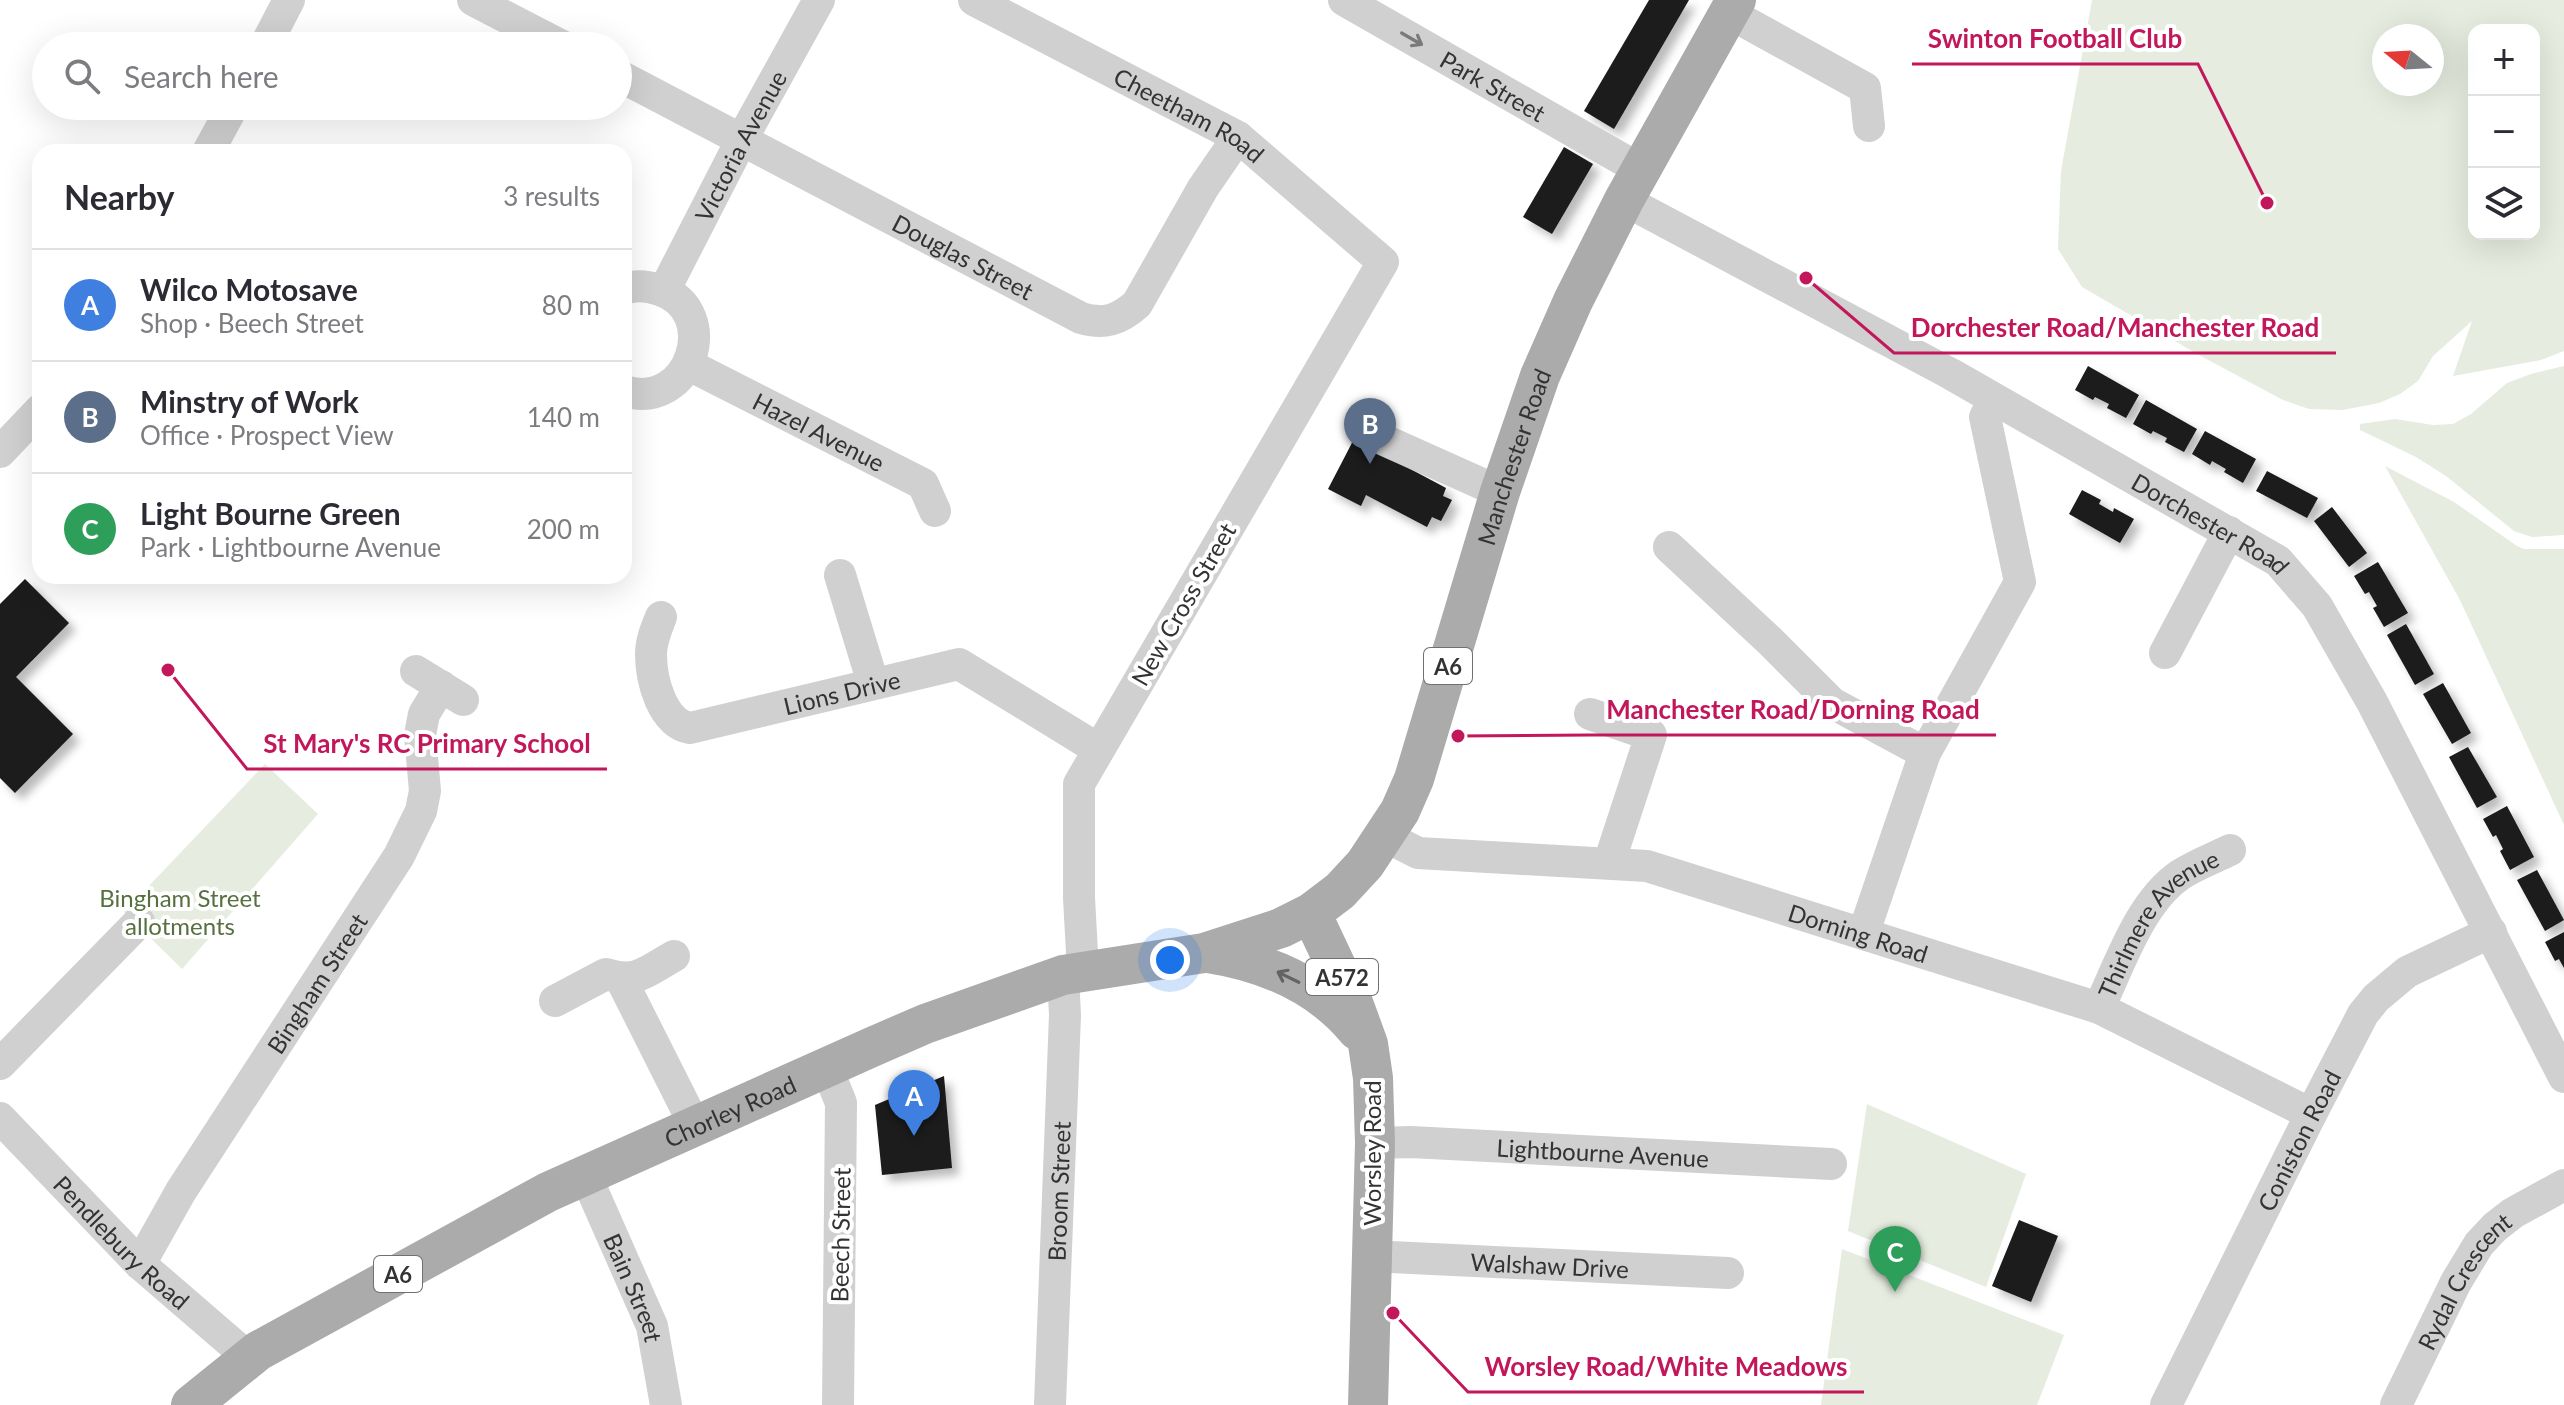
<!DOCTYPE html>
<meta charset="utf-8">
<style>
body{margin:0;font-family:Lato,sans-serif;background:#f7f7f7;color:#2b2b33}
.controls{position:absolute;right:24px;top:24px;display:grid;overflow:hidden;border-radius:16px;box-shadow:0 8px 32px #0002}
.controls button{width:72px;height:72px;display:grid;place-items:center;padding:0;border:0;border-bottom:2px solid #e1e1e2;background:#fff;color:#2b2b33;font:40px sans-serif}
.compass{position:absolute;left:2372px;top:24px;width:72px;height:72px;border-radius:50%;background:#fff;box-shadow:0 8px 32px #0002;rotate:288deg}
.you{position:absolute;left:1170px;top:960px;width:28px;height:28px;margin:-20px;border:6px solid #fff;border-radius:50%;background:#1a73e8;box-shadow:0 0 0 12px #1a73e833}
.badge{display:grid;place-items:center;width:52px;height:52px;border-radius:50%;background:#e63946;color:#fff;font-size:26px;font-weight:700}
.pin{position:absolute;translate:-50% -66px;filter:drop-shadow(0 2px 4px #0008)}
.pin::after{content:'';position:absolute;top:42px;width:28px;height:24px;background:inherit;clip-path:polygon(0 0,100% 0,50% 100%)}
.list{margin:0;padding:0;list-style:none}
h2{display:flex;justify-content:space-between;align-items:center;height:104px;margin:0;padding:0 32px;font-size:34px}
h2 small{font-size:26px;font-weight:400;color:#7c7c81}
.list li{display:grid;grid-template-columns:52px 1fr auto;gap:24px;align-items:center;box-sizing:border-box;height:112px;padding:0 32px;border-top:2px solid #e1e1e2}
.list b{display:block;font-size:30px;white-space:nowrap}
.list p{margin:0;font-size:26px;white-space:nowrap;color:#7c7c81}
.list em{font-size:26px;font-style:normal;color:#7c7c81}
.icon{flex:none;width:44px;height:44px;fill:none;stroke:currentColor;stroke-width:2;stroke-linecap:round;stroke-linejoin:round}
.map{position:relative;flex:none;width:2564px;height:1405px;overflow:hidden}
.search{position:absolute;background:#fff;box-shadow:0 8px 32px #0002;left:32px;top:32px;width:600px;height:88px;display:flex;align-items:center;gap:20px;box-sizing:border-box;padding:0 28px;border-radius:44px;color:#7c7c81;font-size:30px}
.panel{position:absolute;background:#fff;box-shadow:0 8px 32px #0002;left:32px;top:144px;width:600px;height:440px;border-radius:24px}
.map>svg:first-child{display:block}
.green{fill:#e6ecdf;fill-rule:evenodd}
.building{fill:#1a1a1a;filter:url(#shadow)}
.lines{fill:none;stroke-linecap:round;stroke-linejoin:round}
.minor{stroke:#d0d0d0;stroke-width:32}
.major{stroke:#ababab;stroke-width:40}
.oneway{stroke:#7a7a7a}
.oneway2{stroke:#636363}
.labels{text-anchor:middle;dominant-baseline:central;stroke-width:8;stroke-linejoin:round;paint-order:stroke}
.shield{fill:#fff;stroke:#707070;stroke-width:2}
.shield-label{font-size:22px;font-weight:bold;fill:#333}
.street-label{font-size:24px;fill:#333;stroke:#fff}
.park-label{font-size:24px;fill:#56703f;stroke:#fff}
.leader{fill:none;stroke:#c2185b;stroke-width:3}
.callout-dot{fill:#c2185b;stroke:#fff;stroke-width:3}
.callout-label{font-size:26px;text-anchor:middle;font-weight:bold;fill:#c2185b;stroke:#fff;stroke-width:8;stroke-linejoin:round;paint-order:stroke}
</style>
<div class="map">
<svg width="2564" height="1405" viewBox="0 0 2564 1405">
<defs>
<filter id="shadow"><feDropShadow dx="7" dy="7" stdDeviation="4" flood-color="#0004"/></filter>
</defs>
<rect width="100%" height="100%" fill="#fff"/>
<g class="green">
<path d="M 2092,0 L 2564,0 L 2564,351 L 2541,360 L 2453,376 L 2472,321 L 2433,356 L 2418,381 L 2400,394 L 2379,403 L 2343,410 L 2309,409 L 2283,400 L 2199,355 L 2082,287 L 2058,249 L 2061,171 ZM 2534,30 L 2534,234 L 2474,234 L 2474,30 ZM 2384,36 L 2432,36 L 2432,84 L 2384,84 Z"/>
<path d="M 2564,366 L 2564,535 L 2532,537 L 2514,531 L 2446,476 L 2416,457 L 2360,430 L 2360,424 L 2395,419 L 2433,425 L 2453,424 L 2471,414 L 2507,383 L 2531,374 Z"/>
<path d="M 2385,466 L 2454,502 L 2517,546 L 2524,549 L 2564,549 L 2564,825 L 2460,600 Z"/>
<path d="M 265,764 L 318,814 L 182,969 L 124,912 Z"/>
<path d="M 1867,1104 L 2026,1174 L 1986,1287 L 1848,1231 Z"/>
<path d="M 1842,1249 L 2064,1335 L 2037,1405 L 1821,1405 Z"/>
</g>
<g class="building">
<path d="M 1649,0 L 1689,0 L 1614,129 L 1584,111 Z"/>
<path d="M 1564,147 L 1593,164 L 1552,234 L 1523,217 Z"/>
<path d="M 2088,366 L 2139,395 L 2126,418 L 2107,408 L 2109,404 L 2095,397 L 2093,400 L 2075,390 Z"/>
<path d="M 2146,400 L 2197,429 L 2184,452 L 2165,442 L 2167,438 L 2153,431 L 2151,434 L 2133,424 Z"/>
<path d="M 2205,431 L 2256,459 L 2243,483 L 2224,472 L 2226,469 L 2212,461 L 2210,465 L 2192,454 Z"/>
<path d="M 1354,439 L 1446,488 L 1443,496 L 1452,500 L 1441,521 L 1432,517 L 1427,527 L 1366,495 L 1361,506 L 1328,489 Z"/>
<path d="M 2267,471 L 2318,498 L 2307,518 L 2256,491 Z"/>
<path d="M 2082,490 L 2101,500 L 2099,504 L 2113,512 L 2114,508 L 2134,519 L 2120,543 L 2069,514 Z"/>
<path d="M 2332,507 L 2367,553 L 2349,567 L 2314,521 Z"/>
<path d="M 2378,562 L 2408,613 L 2384,627 L 2373,608 L 2377,606 L 2369,592 L 2365,594 L 2354,576 Z"/>
<path d="M 25,579 L 69,623 L 16,677 L 73,734 L 15,793 L 0,778 L 0,604 Z"/>
<path d="M 2406,624 L 2434,674 L 2415,685 L 2387,635 Z"/>
<path d="M 2443,683 L 2471,733 L 2452,744 L 2423,694 Z"/>
<path d="M 2468,747 L 2497,797 L 2477,808 L 2449,757 Z"/>
<path d="M 2507,806 L 2534,857 L 2510,870 L 2500,851 L 2503,849 L 2496,835 L 2493,837 L 2483,819 Z"/>
<path d="M 2537,870 L 2564,920 L 2545,931 L 2517,880 Z"/>
<path d="M 2564,932 L 2564,968 L 2559,959 L 2555,961 L 2545,942 Z"/>
<path d="M 944,1076 L 952,1168 L 882,1175 L 875,1105 Z"/>
<path d="M 2019,1220 L 2058,1236 L 2031,1302 L 1992,1286 Z"/>
</g>
<g class="lines">
<g class="minor">
<path d="M 473,0 L 562,46"/>
<path id="s1" d="M 974,0 L 1238,137 L 1383,262 L 1079,784 L 1079,898 L 1083,971"/>
<path id="s2" d="M 1344,0 L 1641,170"/>
<path d="M 1729,13 L 1865,88 L 1869,126"/>
<path d="M 265,46 L 289,0"/>
<path id="s3" d="M 618,75 L 1081,318 C 1104,325 1119,320 1137,304 L 1203,188 L 1238,137"/>
<path d="M 208,152 L 233,106"/>
<path id="s4" d="M 1624,200 L 1951,374 L 2278,561 L 2317,606 L 2372,702 L 2564,1077"/>
<path d="M 624,289 C 636,284 648,286 660,290 C 723,311 691,412 624,391"/>
<path id="s5" d="M 664,291 L 742,139 L 819,0"/>
<path id="s6" d="M 689,365 L 923,484 L 935,511"/>
<path d="M 1384,440 L 1500,492"/>
<path d="M 0,452 L 40,410"/>
<path d="M 1669,547 L 1770,641 L 1832,703 L 1925,753"/>
<path d="M 840,575 L 873,683"/>
<path id="s7" d="M 661,617 C 656,629 651,641 651,654 C 651,680 662,723 690,728 L 959,664 L 1098,749"/>
<path d="M 2165,653 L 2229,532"/>
<path d="M 416,671 L 463,700"/>
<path d="M 1590,714 L 1651,735 L 1609,863"/>
<path id="s8" d="M 1385,836 L 1418,853 L 1647,866 L 2099,1008 L 2311,1114"/>
<path d="M 1864,932 L 1925,753 L 2020,582 L 1985,417 L 1994,400"/>
<path d="M 621,979 L 695,1126"/>
<path d="M 555,1001 L 606,974 C 637,984 647,971 674,956"/>
<path id="s9" d="M 2099,1008 C 2119,966 2140,902 2180,875 C 2195,865 2214,858 2230,850"/>
<path d="M 0,1064 L 139,922"/>
<path d="M 827,1068 L 841,1103 L 838,1405"/>
<path id="s10" d="M 0,1118 L 140,1264 L 249,1358"/>
<path id="s11" d="M 1375,1143 L 1411,1142 L 1831,1164"/>
<path id="s12" d="M 585,1174 L 652,1326 L 666,1405"/>
<path id="s13" d="M 1370,1256 L 1728,1273"/>
<path id="s14" d="M 140,1264 L 181,1191 L 399,856 L 421,811 L 425,791 L 420,735 L 424,714 L 441,686"/>
<path id="s15" d="M 1050,1405 L 1065,1015 L 1063,975"/>
<path id="s16" d="M 2166,1405 L 2311,1114 L 2363,1014 L 2376,998 L 2407,972 L 2491,932"/>
<path id="s17" d="M 2396,1405 L 2456,1282 L 2479,1244 L 2495,1227 L 2513,1213 L 2564,1185"/>
</g>
<g class="major">
<path d="M 1311,913 L 1352,1000 L 1368,1044 L 1373,1078 L 1375,1143 L 1368,1405"/>
<path d="M 1208,953 C 1266,962 1319,984 1357,1030"/>
<path id="s18" d="M 191,1405 L 258,1351 L 548,1192 L 872,1047 L 925,1024 L 1063,975 L 1204,953 L 1281,928 L 1311,913 L 1340,891 L 1365,864 L 1400,811 L 1414,779 L 1500,492 L 1540,376 L 1573,301 L 1624,200 L 1736,0"/>
</g>
</g>
<defs><path id="oneway-shaft" d="M-6 0H5M1.5-3L5.5 0L1.5 3" fill="none" stroke-width="1.6" stroke-linecap="round" stroke-linejoin="round" transform="scale(2)"/></defs>
<use class="oneway" href="#oneway-shaft" transform="translate(1412 39) rotate(30)"/>
<use class="oneway2" href="#oneway-shaft" transform="translate(1288 977) rotate(-154)"/>
<g class="labels">
<g class="shield">
<rect x="1424" y="648" width="48" height="36" rx="6"/>
<rect x="1306" y="959" width="72" height="36" rx="6"/>
<rect x="374" y="1256" width="48" height="36" rx="6"/>
</g>
<g class="shield-label">
<text x="1448" y="666">A6</text>
<text x="1342" y="977">A572</text>
<text x="398" y="1274">A6</text>
</g>
<g class="street-label">
<text stroke="none"><textPath href="#s2" startOffset="172">Park Street</textPath></text>
<text stroke="none"><textPath href="#s1" startOffset="244">Cheetham Road</textPath></text>
<text stroke="none"><textPath href="#s5" startOffset="164">Victoria Avenue</textPath></text>
<text stroke="none"><textPath href="#s3" startOffset="390">Douglas Street</textPath></text>
<text stroke="none"><textPath href="#s6" startOffset="146">Hazel Avenue</textPath></text>
<text stroke="none"><textPath href="#s18" startOffset="1742">Manchester Road</textPath></text>
<text stroke="none"><textPath href="#s4" startOffset="670">Dorchester Road</textPath></text>
<text transform="translate(1183 604) rotate(-60)">New Cross Street</text>
<text stroke="none"><textPath href="#s7" startOffset="284">Lions Drive</textPath></text>
<text stroke="none"><textPath href="#s9" startOffset="106">Thirlmere Avenue</textPath></text>
<text stroke="none"><textPath href="#s8" startOffset="488">Dorning Road</textPath></text>
<text stroke="none"><textPath href="#s14" startOffset="332">Bingham Street</textPath></text>
<text stroke="none"><textPath href="#s18" startOffset="616">Chorley Road</textPath></text>
<text stroke="none"><textPath href="#s16" startOffset="296">Coniston Road</textPath></text>
<text stroke="none"><textPath href="#s11" startOffset="228">Lightbourne Avenue</textPath></text>
<text transform="translate(1371 1153) rotate(-90)">Worsley Road</text>
<text stroke="none"><textPath href="#s15" startOffset="214">Broom Street</textPath></text>
<text transform="translate(840 1235) rotate(-89)">Beech Street</text>
<text stroke="none"><textPath href="#s10" startOffset="174">Pendlebury Road</textPath></text>
<text stroke="none"><textPath href="#s13" startOffset="180">Walshaw Drive</textPath></text>
<text stroke="none"><textPath href="#s17" startOffset="142">Rydal Crescent</textPath></text>
<text stroke="none"><textPath href="#s12" startOffset="124">Bain Street</textPath></text>
</g>
<g class="park-label">
<text x="180" y="897">Bingham Street<tspan x="180" dy="28">allotments</tspan></text>
</g>
</g>
<path class="leader" d="M2267 203L2198 64H1912M1806 278L1894 353H2336M1458 736L1590 735H1996M168 670L247 769H607M1393 1313L1468 1392H1864"/>
<g class="callout-dot">
<circle cx="2267" cy="203" r="8"/>
<circle cx="1806" cy="278" r="8"/>
<circle cx="1458" cy="736" r="8"/>
<circle cx="168" cy="670" r="8"/>
<circle cx="1393" cy="1313" r="8"/>
</g>
<g class="callout-label">
<text x="2055" y="48">Swinton Football Club</text>
<text x="2115" y="337">Dorchester Road/Manchester Road</text>
<text x="1793" y="719">Manchester Road/Dorning Road</text>
<text x="427" y="753">St Mary's RC Primary School</text>
<text x="1666" y="1376">Worsley Road/White Meadows</text>
</g>
</svg>
<div class="controls">
<button>+</button>
<button>−</button>
<button><svg class="icon" aria-label="layers" viewBox="0 0 24 24"><path d="M12 4l9 5-9 5-9-5zM3 14l9 5 9-5"/></svg></button>
</div>
<svg class="compass" viewBox="-18 -18 36 36"><path d="M0-13l5 13h-10z" fill="#e53935"/><path d="M0 13l5-13h-10z" fill="#7c7c81"/></svg>
<div class="you"></div>
<div class="pin badge" style="left:914px;top:1136px;background:#3f7fe0">A</div>
<div class="pin badge" style="left:1370px;top:464px;background:#5c6f8a">B</div>
<div class="pin badge" style="left:1895px;top:1292px;background:#2e9e5b">C</div>
<div class="search"><svg class="icon" aria-label="search" viewBox="0 0 24 24"><circle cx="10" cy="10" r="6"/><path d="M15 15l6 6"/></svg>Search here</div>
<section class="panel">
<h2>Nearby<small>3 results</small></h2>
<ul class="list">
<li><span class="badge" style="background:#3f7fe0">A</span><div><b>Wilco Motosave</b><p>Shop · Beech Street</p></div><em>80 m</em></li>
<li><span class="badge" style="background:#5c6f8a">B</span><div><b>Minstry of Work</b><p>Office · Prospect View</p></div><em>140 m</em></li>
<li><span class="badge" style="background:#2e9e5b">C</span><div><b>Light Bourne Green</b><p>Park · Lightbourne Avenue</p></div><em>200 m</em></li>
</ul>
</section>
</div>
